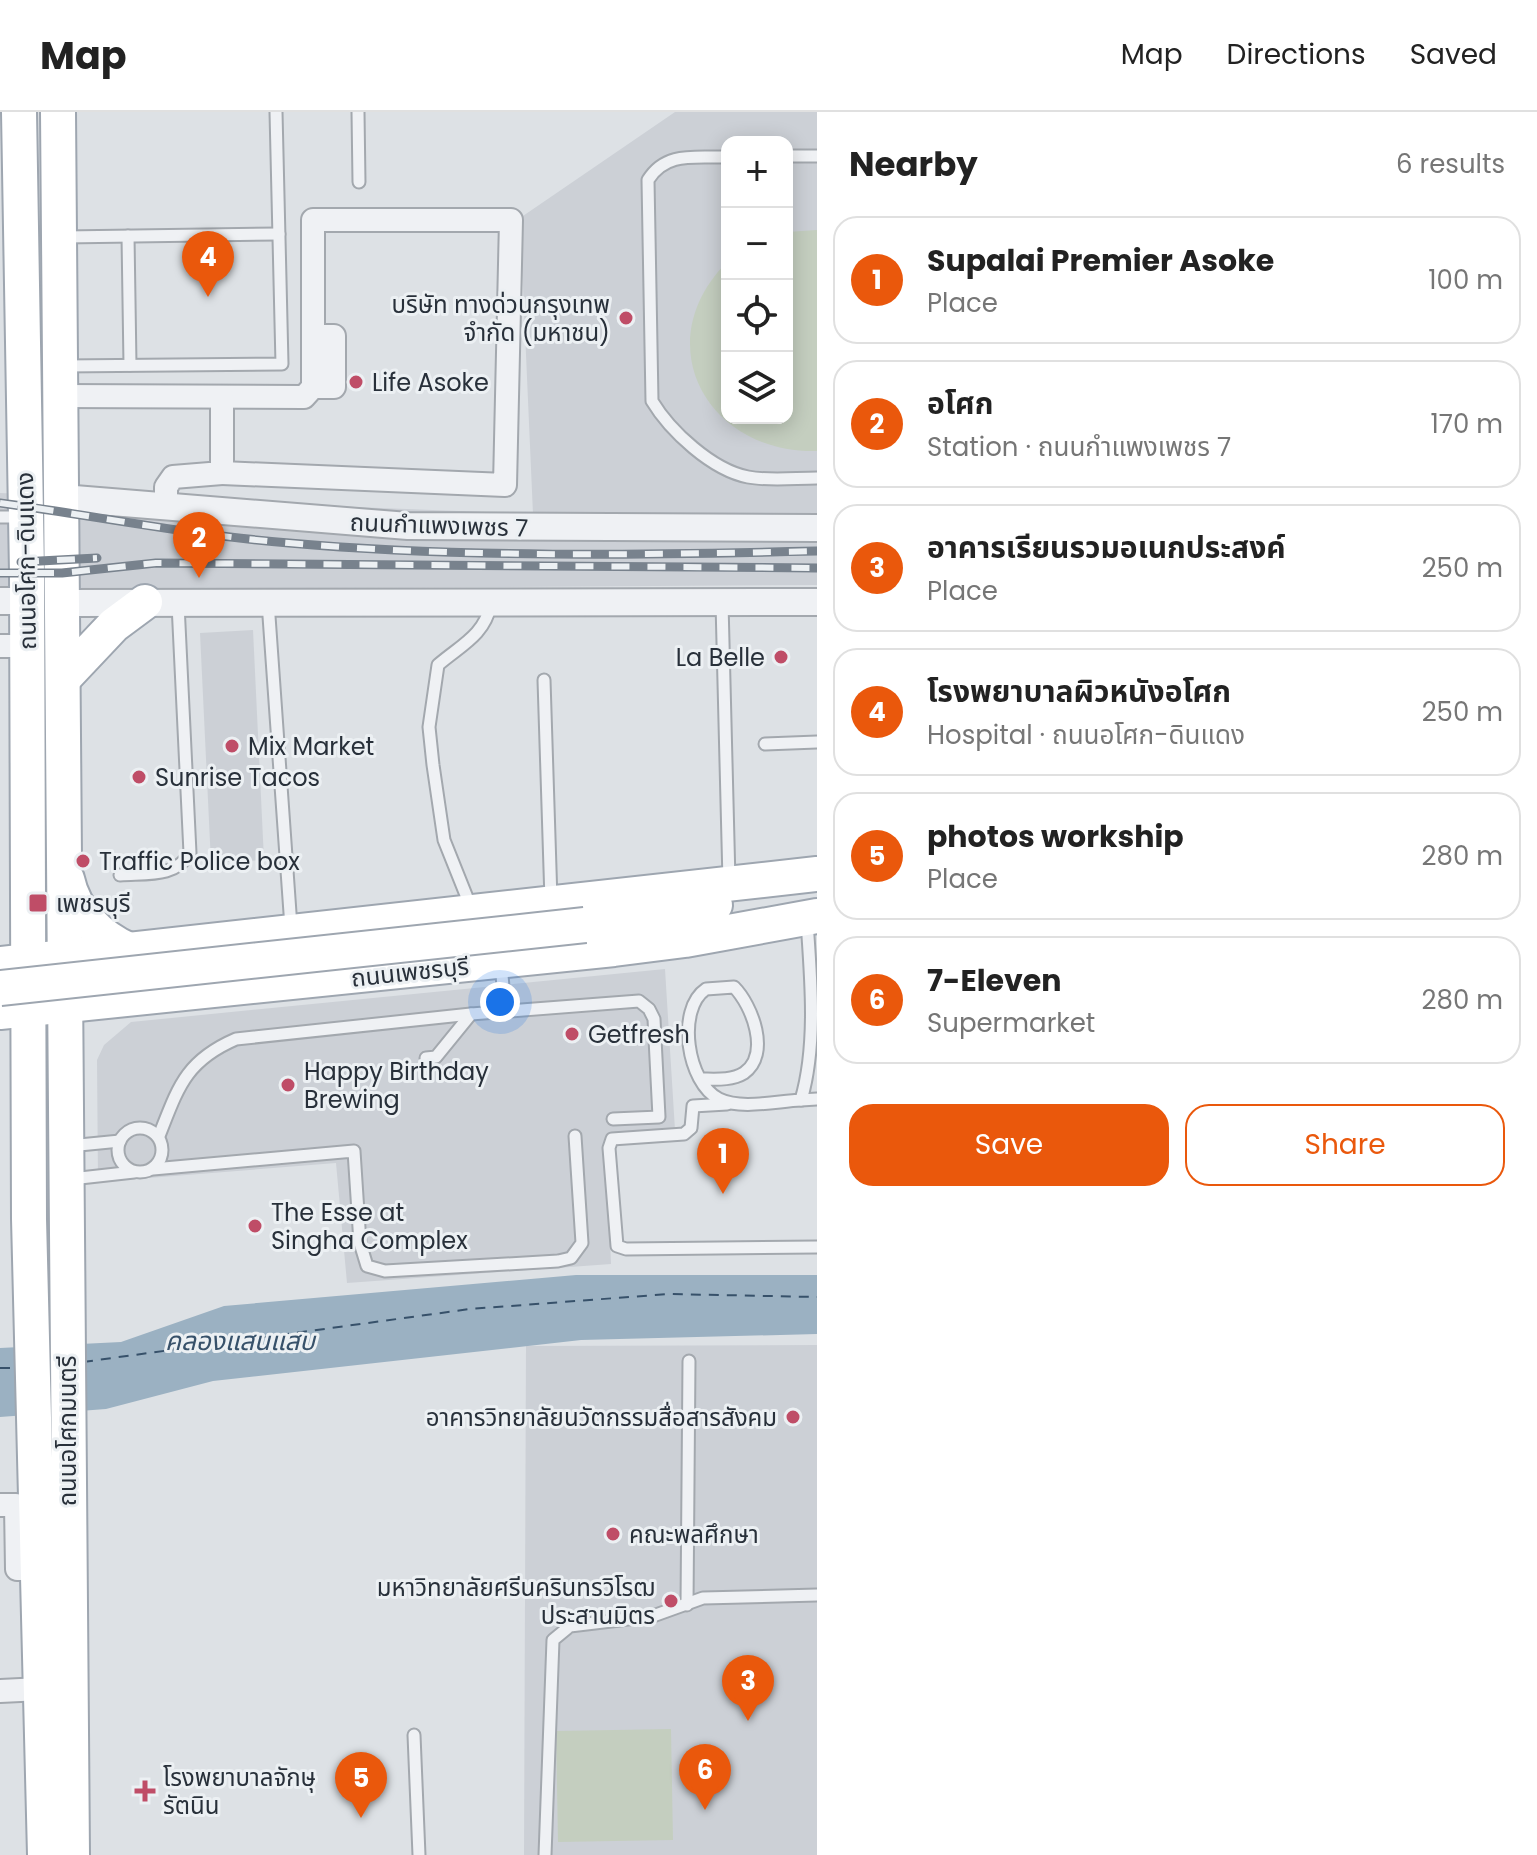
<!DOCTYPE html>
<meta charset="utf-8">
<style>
body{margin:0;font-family:Poppins,"Noto Sans Thai",sans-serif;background:#f6f6f6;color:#222}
.controls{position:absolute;right:24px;top:24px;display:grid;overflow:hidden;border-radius:16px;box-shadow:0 4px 20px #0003}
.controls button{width:72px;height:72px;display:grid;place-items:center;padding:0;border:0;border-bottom:2px solid #e0e0e0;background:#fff;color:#222;font:40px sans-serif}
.you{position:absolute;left:500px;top:890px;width:28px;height:28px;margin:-20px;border:6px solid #fff;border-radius:50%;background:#1a73e8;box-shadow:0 0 0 12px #1a73e833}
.badge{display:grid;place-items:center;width:52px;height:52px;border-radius:50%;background:#ea580c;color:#fff;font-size:26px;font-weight:700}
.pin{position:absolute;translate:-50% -66px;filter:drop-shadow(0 2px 4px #0008)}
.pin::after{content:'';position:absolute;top:42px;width:28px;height:24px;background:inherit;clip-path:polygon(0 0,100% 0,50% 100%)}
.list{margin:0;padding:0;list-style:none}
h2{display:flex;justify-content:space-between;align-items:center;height:104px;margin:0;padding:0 32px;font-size:34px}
h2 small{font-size:26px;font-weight:400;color:#767676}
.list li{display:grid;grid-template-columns:52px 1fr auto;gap:24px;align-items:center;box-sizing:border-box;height:128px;margin:0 16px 16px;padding:0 16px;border:2px solid #e0e0e0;border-radius:24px}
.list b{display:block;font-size:30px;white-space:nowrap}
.list p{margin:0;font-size:26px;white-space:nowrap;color:#767676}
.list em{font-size:26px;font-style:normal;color:#767676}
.actions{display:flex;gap:16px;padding:24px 32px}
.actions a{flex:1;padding:18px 0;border:2px solid #ea580c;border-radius:24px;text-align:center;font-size:28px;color:#ea580c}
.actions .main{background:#ea580c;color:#fff}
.icon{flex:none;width:44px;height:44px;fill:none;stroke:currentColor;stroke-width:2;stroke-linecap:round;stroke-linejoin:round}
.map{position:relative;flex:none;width:817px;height:1743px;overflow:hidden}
header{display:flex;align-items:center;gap:48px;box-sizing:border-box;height:112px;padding:0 40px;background:#fff;border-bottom:2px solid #e0e0e0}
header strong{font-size:38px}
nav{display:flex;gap:44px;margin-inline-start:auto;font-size:28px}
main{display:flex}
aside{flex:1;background:#fff}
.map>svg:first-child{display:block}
.built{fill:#ccd0d6;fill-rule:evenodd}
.green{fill:#c4cebf}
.water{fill:#9bb1c2}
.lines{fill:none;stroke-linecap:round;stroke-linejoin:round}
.ferry{stroke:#37516a;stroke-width:2;stroke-dasharray:10 8;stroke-linecap:butt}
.service-casing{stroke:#a3a8ae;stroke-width:15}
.minor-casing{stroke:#a3a8ae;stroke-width:26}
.tertiary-casing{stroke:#a3a8ae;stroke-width:30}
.primary-casing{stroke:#9ea6b0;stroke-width:38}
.service{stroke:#eff1f4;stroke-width:11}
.minor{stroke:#eff1f4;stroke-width:22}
.tertiary{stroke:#eff1f4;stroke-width:26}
.primary{stroke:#fff;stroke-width:34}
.rail-casing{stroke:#78828d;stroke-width:9}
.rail{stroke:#ecf0f3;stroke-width:6;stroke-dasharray:18;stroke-linecap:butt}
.primary-bridge-casing{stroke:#9ea6b0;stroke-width:38;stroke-linecap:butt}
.primary-bridge{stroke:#fff;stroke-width:34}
.poi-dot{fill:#bf4d67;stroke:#ecf0f3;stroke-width:3}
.labels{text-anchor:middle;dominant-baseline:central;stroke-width:6;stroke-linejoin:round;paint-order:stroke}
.poi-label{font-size:24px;fill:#28303a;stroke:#ecf0f3;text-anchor:start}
.street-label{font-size:24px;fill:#28303a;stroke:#ecf0f3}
.water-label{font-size:26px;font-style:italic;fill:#37516a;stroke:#ecf0f3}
</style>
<header>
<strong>Map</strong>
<nav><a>Map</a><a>Directions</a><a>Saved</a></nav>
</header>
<main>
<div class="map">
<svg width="817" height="1743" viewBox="0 0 817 1743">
<rect width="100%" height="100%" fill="#dde1e5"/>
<g class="built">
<path d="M 675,0 L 817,0 L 817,473 L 0,478 L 0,381 L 533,402 L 520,106 ZM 727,30 L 787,30 L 787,306 L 727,306 Z"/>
<path d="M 253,518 L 264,748 L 211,751 L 200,521 Z"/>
<path d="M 665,857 L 675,1018 L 610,1021 L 606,1025 L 611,1152 L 347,1171 L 336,1051 L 98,1070 L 97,948 L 104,933 L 131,910 Z"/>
<path d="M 817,1233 L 817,1743 L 524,1743 L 526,1234 Z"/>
</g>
<g class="green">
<path d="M 817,118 L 817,339 C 708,342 646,232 727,150 L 727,306 L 787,306 L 787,120 Z"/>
<path d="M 671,1617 L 673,1728 L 558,1730 L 556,1619 Z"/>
</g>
<path class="water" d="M 576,1163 L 817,1163 L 817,1222 L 581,1228 L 213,1269 L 106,1297 L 0,1305 L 0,1236 L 121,1230 L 224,1194 Z"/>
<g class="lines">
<g class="ferry">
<path d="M 83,1250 L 470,1197 L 669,1182 L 817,1185"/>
<path d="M 0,1256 L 16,1256"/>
</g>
<defs>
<g id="service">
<path d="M 358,0 L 359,70"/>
<path d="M 787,44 L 817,44"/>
<path d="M 727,45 C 695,46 666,39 648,68 L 652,289 C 670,319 712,358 748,365 C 769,369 795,366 817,366"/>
<path d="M 128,124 L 130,253"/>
<path d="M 64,125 L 279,122"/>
<path d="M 63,254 L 282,252 L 276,0"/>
<path d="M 0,405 L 23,405"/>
<path d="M 268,490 L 291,815"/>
<path d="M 722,491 L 729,769"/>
<path d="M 544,568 L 551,788"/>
<path d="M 765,632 L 817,630"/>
<path d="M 120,763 C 147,761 175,766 190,741 L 178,492"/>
<path d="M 472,798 L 444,728 L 433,653 L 429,615 L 438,553 C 461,533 484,524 491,492"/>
<path d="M 501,851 L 505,899"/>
<path d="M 426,946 L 436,945 L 471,902"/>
<path d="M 700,967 C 714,967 731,969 744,961 C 771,942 752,893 734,875 L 706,877 C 676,897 687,971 719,987 C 741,998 777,989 801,988 C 817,934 811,867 807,810"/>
<path d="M 801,988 L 817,987"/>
<path d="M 727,992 L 693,994 L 691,1016 L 684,1022 L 612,1027 L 609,1036 L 617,1134 L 626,1137 L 817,1135"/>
<circle cx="140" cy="1038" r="22"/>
<path d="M 159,1024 C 178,976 185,949 236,927 L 471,902 L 639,889 L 649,897 L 654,907 L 659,1005 L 613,1007"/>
<path d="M 69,1034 L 120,1029"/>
<path d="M 153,1057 L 354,1039 L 360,1131 L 367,1154 L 385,1159 L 558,1149 L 571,1146 L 582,1131 L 575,1024"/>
<path d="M 71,1067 L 134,1060"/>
<path d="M 687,1493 L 689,1249"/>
<path d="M 414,1623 L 419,1743"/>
<path d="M 545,1743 L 553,1528 L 570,1514 L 653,1504 L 703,1486 L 817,1483"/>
</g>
<g id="minor">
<path d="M 313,224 L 334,224 L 334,275 L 313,275"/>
<path d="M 60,284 L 304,285 L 313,275 L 313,108 L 511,108 L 505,373 L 222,361"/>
<path d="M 166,396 L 166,375 L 173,365 L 222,361 L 222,285"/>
<path d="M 0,534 L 27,534"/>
<path d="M 0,1393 L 16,1393 L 17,1457 L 39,1457"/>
<path d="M 0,1579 L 41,1577"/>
</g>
<g id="tertiary">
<path d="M 62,386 L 408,414 L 817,416"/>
<path d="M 0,489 L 27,489"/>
<path d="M 63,491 L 817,490"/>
</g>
<g id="primary">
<path d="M 19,0 L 27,461 L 29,1107 L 45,1743"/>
<path d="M 58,0 L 72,1743"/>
<path d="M 63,567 L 114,513 L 145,490"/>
<path d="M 67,767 C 74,800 99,825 129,838"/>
<path d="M 585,813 L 715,793"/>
<path d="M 0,852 L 817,762"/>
<path d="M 0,900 L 614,837 L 685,828 L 817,804"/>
</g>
</defs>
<use href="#service" class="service-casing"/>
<use href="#minor" class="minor-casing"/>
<use href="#tertiary" class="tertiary-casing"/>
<use href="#primary" class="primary-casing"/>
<use href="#service" class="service"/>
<use href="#minor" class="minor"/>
<use href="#tertiary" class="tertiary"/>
<use href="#primary" class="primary"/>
<defs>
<g id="rail">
<path d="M 0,391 C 96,404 191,423 289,431 C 464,446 641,443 817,439"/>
<path d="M 21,450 L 97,446"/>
<path d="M 0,461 L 62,461 L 156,451 L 817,456"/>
</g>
</defs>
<use href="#rail" class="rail-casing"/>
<use href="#rail" class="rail"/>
<defs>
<path id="primary-bridge" d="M 0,876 L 585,813"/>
</defs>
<use href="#primary-bridge" class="primary-bridge-casing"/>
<use href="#primary-bridge" class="primary-bridge"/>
</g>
<g class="poi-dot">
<circle cx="626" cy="206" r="8"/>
<circle cx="356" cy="270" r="8"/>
<circle cx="781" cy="545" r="8"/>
<circle cx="232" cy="634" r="8"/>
<circle cx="139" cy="665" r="8"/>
<circle cx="83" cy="749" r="8"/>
<rect x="28" y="781" width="20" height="20" rx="4"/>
<circle cx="572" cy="922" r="8"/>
<circle cx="288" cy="973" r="8"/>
<circle cx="255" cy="1114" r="8"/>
<circle cx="793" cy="1305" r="8"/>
<circle cx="613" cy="1422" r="8"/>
<circle cx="671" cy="1489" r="8"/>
<path d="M141 1667h8v8h8v8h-8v8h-8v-8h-8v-8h8z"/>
</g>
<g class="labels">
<g class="poi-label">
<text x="610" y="192" text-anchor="end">บริษัท ทางด่วนกรุงเทพ<tspan x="610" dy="28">จำกัด (มหาชน)</tspan></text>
<text x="372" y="270">Life Asoke</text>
<text x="765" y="545" text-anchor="end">La Belle</text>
<text x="248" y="634">Mix Market</text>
<text x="155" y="665">Sunrise Tacos</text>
<text x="99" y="749">Traffic Police box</text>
<text x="56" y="791">เพชรบุรี</text>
<text x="588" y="922">Getfresh</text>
<text x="304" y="959">Happy Birthday<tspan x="304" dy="28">Brewing</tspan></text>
<text x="271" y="1100">The Esse at<tspan x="271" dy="28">Singha Complex</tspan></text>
<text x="777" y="1305" text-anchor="end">อาคารวิทยาลัยนวัตกรรมสื่อสารสังคม</text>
<text x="629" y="1422">คณะพลศึกษา</text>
<text x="655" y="1475" text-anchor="end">มหาวิทยาลัยศรีนครินทรวิโรฒ<tspan x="655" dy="28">ประสานมิตร</tspan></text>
<text x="163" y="1665">โรงพยาบาลจักษุ<tspan x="163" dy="28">รัตนิน</tspan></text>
</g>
<g class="street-label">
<text transform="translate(439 413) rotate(2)">ถนนกำแพงเพชร 7</text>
<text transform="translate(26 449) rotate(-91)">ถนนอโศก-ดินแดง</text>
<text transform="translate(410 860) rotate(-6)">ถนนเพชรบุรี</text>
<text transform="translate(67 1319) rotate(-90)">ถนนอโศกมนตรี</text>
</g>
<g class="water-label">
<text x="240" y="1229">คลองแสนแสบ</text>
</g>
</g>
</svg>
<div class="controls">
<button>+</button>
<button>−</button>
<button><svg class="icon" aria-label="locate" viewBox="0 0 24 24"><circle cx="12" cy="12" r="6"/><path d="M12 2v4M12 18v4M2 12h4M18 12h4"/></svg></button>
<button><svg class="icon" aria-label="layers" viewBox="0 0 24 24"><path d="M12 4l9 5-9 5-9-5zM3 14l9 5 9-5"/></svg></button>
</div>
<div class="you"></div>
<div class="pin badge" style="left:723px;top:1082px">1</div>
<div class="pin badge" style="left:199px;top:466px">2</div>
<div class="pin badge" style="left:748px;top:1609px">3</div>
<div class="pin badge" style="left:208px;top:185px">4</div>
<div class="pin badge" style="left:361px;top:1706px">5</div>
<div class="pin badge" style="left:705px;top:1698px">6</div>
</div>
<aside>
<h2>Nearby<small>6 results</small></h2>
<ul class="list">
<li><span class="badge">1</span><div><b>Supalai Premier Asoke</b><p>Place</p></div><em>100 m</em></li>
<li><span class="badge">2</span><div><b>อโศก</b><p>Station · ถนนกำแพงเพชร 7</p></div><em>170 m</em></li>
<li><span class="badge">3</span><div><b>อาคารเรียนรวมอเนกประสงค์</b><p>Place</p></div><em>250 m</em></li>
<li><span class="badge">4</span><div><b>โรงพยาบาลผิวหนังอโศก</b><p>Hospital · ถนนอโศก-ดินแดง</p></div><em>250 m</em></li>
<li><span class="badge">5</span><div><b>photos workship</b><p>Place</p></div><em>280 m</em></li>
<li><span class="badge">6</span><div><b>7-Eleven</b><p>Supermarket</p></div><em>280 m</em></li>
</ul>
<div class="actions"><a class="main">Save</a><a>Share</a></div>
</aside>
</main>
